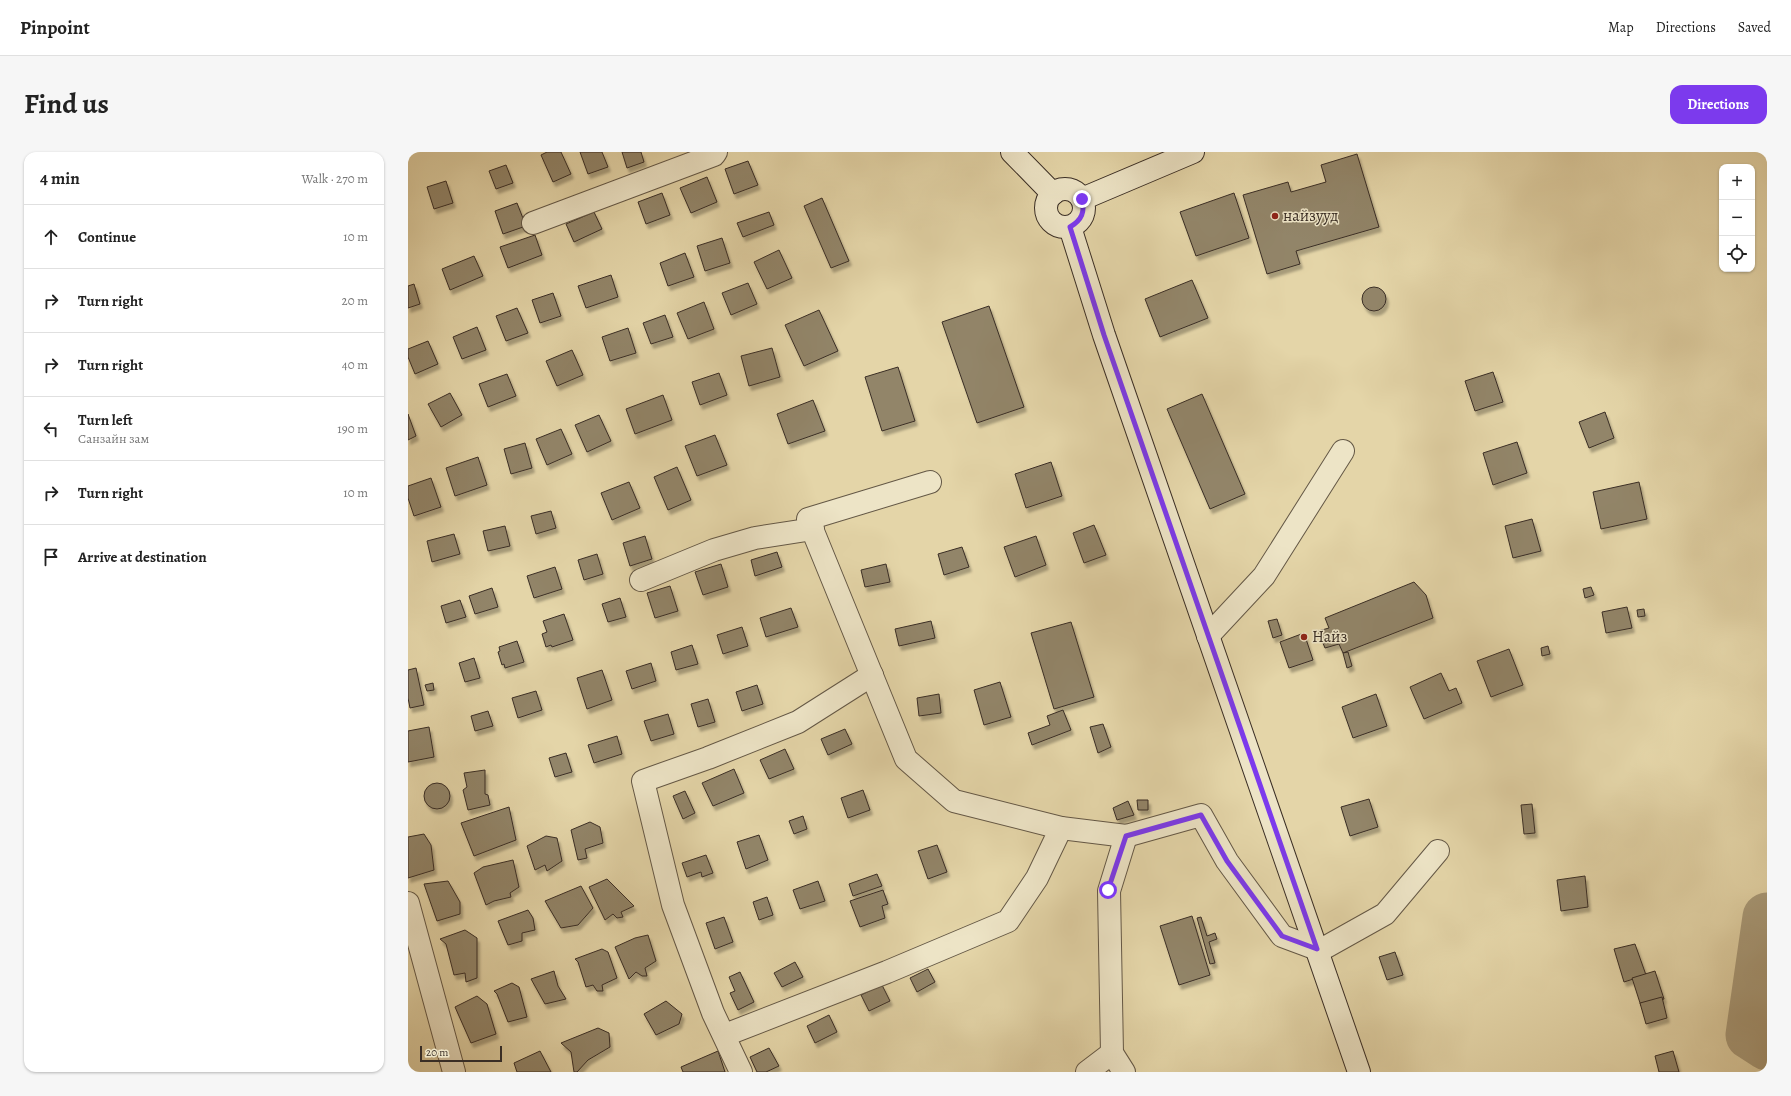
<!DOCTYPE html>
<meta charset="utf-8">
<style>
body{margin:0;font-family:Alegreya,serif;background:#f6f6f6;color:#222}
.controls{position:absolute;right:12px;top:12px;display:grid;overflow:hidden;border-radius:8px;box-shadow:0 1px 3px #0004}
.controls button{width:36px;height:36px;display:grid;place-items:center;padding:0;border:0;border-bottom:1px solid #e0e0e0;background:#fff;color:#222;font:20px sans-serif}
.scale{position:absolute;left:12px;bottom:10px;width:82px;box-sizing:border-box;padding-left:4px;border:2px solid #3a2e25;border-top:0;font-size:11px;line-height:14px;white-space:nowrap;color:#3a2e25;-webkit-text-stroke:3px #ede4c6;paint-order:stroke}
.stop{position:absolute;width:12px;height:12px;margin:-9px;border:3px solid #7c3aed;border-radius:50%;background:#fff}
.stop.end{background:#7c3aed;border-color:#fff;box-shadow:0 1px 4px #0008}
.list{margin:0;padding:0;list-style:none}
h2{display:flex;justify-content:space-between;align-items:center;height:52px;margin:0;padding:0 16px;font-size:17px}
h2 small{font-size:13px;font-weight:400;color:#767676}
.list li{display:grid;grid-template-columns:26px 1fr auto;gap:12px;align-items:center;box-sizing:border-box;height:64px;padding:0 16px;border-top:1px solid #e0e0e0}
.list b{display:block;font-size:15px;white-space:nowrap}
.list p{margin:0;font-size:13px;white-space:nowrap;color:#767676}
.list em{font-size:13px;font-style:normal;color:#767676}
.icon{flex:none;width:22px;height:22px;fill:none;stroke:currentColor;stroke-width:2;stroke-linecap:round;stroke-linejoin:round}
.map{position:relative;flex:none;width:1359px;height:920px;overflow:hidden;border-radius:12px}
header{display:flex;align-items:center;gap:24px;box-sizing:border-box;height:56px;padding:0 20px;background:#fff;border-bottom:1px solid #e0e0e0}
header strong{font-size:19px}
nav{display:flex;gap:22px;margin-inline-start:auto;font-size:14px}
.intro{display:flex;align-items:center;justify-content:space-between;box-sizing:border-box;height:96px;padding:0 24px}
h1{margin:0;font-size:28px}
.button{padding:10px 18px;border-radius:12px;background:#7c3aed;color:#fff;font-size:14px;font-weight:700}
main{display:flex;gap:24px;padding:0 24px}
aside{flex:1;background:#fff;border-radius:12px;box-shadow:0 1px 3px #0004}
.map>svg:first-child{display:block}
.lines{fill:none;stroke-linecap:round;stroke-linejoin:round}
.river{stroke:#aa9c7b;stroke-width:49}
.building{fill:#928569;stroke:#3a2e25;filter:url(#shadow)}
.street-casing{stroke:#645846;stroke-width:24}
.secondary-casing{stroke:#3a2e25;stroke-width:24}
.street{stroke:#ede4c6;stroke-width:22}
.secondary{stroke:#ede4c6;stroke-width:22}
.route{stroke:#7c3aed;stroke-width:5}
.poi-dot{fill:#8f2418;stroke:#ede4c6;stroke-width:1.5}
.labels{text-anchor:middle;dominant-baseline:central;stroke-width:3;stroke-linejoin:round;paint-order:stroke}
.poi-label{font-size:16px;fill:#3a2e25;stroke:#ede4c6;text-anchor:start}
</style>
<header>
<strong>Pinpoint</strong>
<nav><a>Map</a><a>Directions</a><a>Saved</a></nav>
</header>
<div class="intro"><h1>Find us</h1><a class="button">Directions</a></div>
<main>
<aside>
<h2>4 min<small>Walk · 270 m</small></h2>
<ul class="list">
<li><svg class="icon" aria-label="ahead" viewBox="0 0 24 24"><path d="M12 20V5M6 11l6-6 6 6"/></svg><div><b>Continue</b></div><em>10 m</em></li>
<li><svg class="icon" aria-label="right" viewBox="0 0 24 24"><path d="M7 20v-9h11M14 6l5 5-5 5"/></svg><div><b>Turn right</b></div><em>20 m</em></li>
<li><svg class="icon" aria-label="right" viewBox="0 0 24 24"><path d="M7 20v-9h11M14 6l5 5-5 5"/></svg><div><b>Turn right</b></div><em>40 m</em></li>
<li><svg class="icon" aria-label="left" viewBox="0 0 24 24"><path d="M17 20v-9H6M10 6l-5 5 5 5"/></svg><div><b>Turn left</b><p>Санзайн зам</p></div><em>190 m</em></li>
<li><svg class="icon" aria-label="right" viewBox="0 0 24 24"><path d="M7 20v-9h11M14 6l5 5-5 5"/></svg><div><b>Turn right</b></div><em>10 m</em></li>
<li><svg class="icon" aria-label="arrive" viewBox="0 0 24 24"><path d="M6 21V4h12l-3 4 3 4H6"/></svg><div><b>Arrive at destination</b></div></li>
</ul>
</aside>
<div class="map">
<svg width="1359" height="920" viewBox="0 0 1359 920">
<defs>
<filter id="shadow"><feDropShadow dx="2.5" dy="4.5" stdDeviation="1" flood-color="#0004"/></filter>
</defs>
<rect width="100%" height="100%" fill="#e4d5a8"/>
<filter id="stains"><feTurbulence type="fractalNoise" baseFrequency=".005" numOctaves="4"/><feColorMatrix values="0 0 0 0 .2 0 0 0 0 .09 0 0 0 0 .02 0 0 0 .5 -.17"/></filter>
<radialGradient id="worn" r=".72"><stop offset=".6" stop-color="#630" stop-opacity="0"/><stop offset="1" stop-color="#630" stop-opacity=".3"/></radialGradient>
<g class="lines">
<path class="river" d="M 1359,765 L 1342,883 L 1359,894"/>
</g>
<g class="building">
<path d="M 139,0 L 153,0 L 163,22 L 145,30 L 133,3 Z"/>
<path d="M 172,0 L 194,0 L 200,15 L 180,22 Z"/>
<path d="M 214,0 L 233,0 L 236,10 L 219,16 Z"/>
<path d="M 949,2 L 971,75 L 888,99 L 892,112 L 859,122 L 835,43 L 880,30 L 883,40 L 918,30 L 913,13 Z"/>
<path d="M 340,9 L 350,33 L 326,42 L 317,17 Z"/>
<path d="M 98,13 L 105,31 L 88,37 L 81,19 Z"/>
<path d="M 299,25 L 309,50 L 283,61 L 272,36 Z"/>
<path d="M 38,29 L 45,51 L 26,57 L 19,35 Z"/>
<path d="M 254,41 L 262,63 L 238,72 L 230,50 Z"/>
<path d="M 826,41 L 841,86 L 788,104 L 772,60 Z"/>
<path d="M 414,46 L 441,109 L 423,116 L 396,54 Z"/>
<path d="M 109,51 L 118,74 L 95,82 L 87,59 Z"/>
<path d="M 186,60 L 194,77 L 166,90 L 158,72 Z"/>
<path d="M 361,60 L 366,73 L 335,85 L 329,71 Z"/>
<path d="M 127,83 L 134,103 L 100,116 L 92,95 Z"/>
<path d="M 314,86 L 322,111 L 297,119 L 289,94 Z"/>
<path d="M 371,98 L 384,126 L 359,137 L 346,110 Z"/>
<path d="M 277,101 L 286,125 L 260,134 L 252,111 Z"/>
<path d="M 66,104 L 75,124 L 42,138 L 34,117 Z"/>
<path d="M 203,123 L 210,145 L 178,156 L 170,134 Z"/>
<path d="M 784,128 L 800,166 L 752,185 L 737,147 Z"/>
<path d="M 340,131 L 349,152 L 323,163 L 314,141 Z"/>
<path d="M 6,132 L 12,152 L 0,156 L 0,134 Z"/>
<circle cx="966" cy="147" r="12"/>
<path d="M 145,141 L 153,164 L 132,171 L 124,148 Z"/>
<path d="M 296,150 L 306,177 L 280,187 L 269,161 Z"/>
<path d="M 581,154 L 616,255 L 569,271 L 534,170 Z"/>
<path d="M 109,156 L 120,181 L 98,189 L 88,164 Z"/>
<path d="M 411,158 L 430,199 L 396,214 L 377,173 Z"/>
<path d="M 257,163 L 265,185 L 243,192 L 235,171 Z"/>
<path d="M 69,175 L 78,198 L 54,207 L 45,185 Z"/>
<path d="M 220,176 L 228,201 L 202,209 L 194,185 Z"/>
<path d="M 20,189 L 30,212 L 7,222 L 0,205 L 0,197 Z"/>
<path d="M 364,196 L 372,225 L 341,234 L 333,204 Z"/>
<path d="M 164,198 L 175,223 L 149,234 L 138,209 Z"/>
<path d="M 490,215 L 507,269 L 474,279 L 457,225 Z"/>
<path d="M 1085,220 L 1095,250 L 1067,259 L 1057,229 Z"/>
<path d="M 311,221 L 319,243 L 292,253 L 284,230 Z"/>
<path d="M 99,222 L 108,244 L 80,255 L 71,232 Z"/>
<path d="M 42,241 L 54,263 L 33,275 L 20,252 Z"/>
<path d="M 794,242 L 837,342 L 802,357 L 759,257 Z"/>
<path d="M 255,243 L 264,268 L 227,282 L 218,257 Z"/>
<path d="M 405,248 L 417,279 L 380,292 L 369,262 Z"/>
<path d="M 1197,260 L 1206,286 L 1181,296 L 1171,270 Z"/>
<path d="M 0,262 L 8,284 L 0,288 Z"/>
<path d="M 191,263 L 203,289 L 179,300 L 167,273 Z"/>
<path d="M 153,277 L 164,302 L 139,313 L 128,287 Z"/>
<path d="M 307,283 L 319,313 L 289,324 L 277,294 Z"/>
<path d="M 1109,290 L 1119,321 L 1085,333 L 1075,301 Z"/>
<path d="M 117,291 L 124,316 L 103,322 L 96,297 Z"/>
<path d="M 70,305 L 79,333 L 47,344 L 38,316 Z"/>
<path d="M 643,310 L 654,344 L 618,356 L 607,322 Z"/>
<path d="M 269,315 L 283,348 L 260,358 L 246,325 Z"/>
<path d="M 23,326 L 33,355 L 6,364 L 0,346 L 0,334 Z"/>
<path d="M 221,330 L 232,356 L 204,368 L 193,341 Z"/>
<path d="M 1231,330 L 1239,367 L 1193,377 L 1185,340 Z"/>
<path d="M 143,359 L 148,376 L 128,382 L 123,364 Z"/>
<path d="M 1124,367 L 1133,399 L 1105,406 L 1097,374 Z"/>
<path d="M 686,373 L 698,403 L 676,411 L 665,381 Z"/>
<path d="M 97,374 L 102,394 L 80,399 L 75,379 Z"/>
<path d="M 46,382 L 52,402 L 24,410 L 19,389 Z"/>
<path d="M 237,384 L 244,407 L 222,414 L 215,391 Z"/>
<path d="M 628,384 L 638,413 L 607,425 L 596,395 Z"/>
<path d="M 554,395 L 561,415 L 536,423 L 530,402 Z"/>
<path d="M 369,400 L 374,415 L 347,424 L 343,408 Z"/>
<path d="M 189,402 L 195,422 L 176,428 L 170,408 Z"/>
<path d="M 313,412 L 320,435 L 295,443 L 287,420 Z"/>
<path d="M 478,412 L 482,430 L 457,435 L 453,418 Z"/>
<path d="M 147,415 L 154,437 L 126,446 L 119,424 Z"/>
<path d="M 1006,430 L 1018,443 L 1025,466 L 935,501 L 931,492 L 917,496 L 910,479 L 921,476 L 917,466 Z"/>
<path d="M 262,434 L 270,459 L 247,466 L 239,441 Z"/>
<path d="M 1183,435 L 1186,443 L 1177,446 L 1175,437 Z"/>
<path d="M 84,436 L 90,455 L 67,462 L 61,444 Z"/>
<path d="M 212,446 L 218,465 L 200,470 L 194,452 Z"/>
<path d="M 52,448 L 58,465 L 38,471 L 33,454 Z"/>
<path d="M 1219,455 L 1224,476 L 1198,481 L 1194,460 Z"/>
<path d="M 383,456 L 390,475 L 358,485 L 352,466 Z"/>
<path d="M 1236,457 L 1237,464 L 1230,465 L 1229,458 Z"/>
<path d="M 156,462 L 165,488 L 144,495 L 143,493 L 138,495 L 134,482 L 139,480 L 135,469 Z"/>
<path d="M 869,467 L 874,483 L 865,486 L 860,469 Z"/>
<path d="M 523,469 L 527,486 L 491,494 L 487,477 Z"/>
<path d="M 663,470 L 686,545 L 646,557 L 623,481 Z"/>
<path d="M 334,475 L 340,494 L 315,502 L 309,483 Z"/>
<path d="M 896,481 L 905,508 L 881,516 L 872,490 Z"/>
<path d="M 109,489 L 116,510 L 97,516 L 96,512 L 94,513 L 90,500 L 92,499 L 91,495 Z"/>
<path d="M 284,493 L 290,512 L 268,518 L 263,500 Z"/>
<path d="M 1140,494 L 1142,502 L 1134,504 L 1133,496 Z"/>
<path d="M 1101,497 L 1115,533 L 1083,545 L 1069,509 Z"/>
<path d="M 940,500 L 944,514 L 939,516 L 935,501 Z"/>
<path d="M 66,506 L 72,526 L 57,530 L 51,511 Z"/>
<path d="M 243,511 L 248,529 L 224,537 L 218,519 Z"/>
<path d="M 8,516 L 16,553 L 2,556 L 0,546 L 0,518 Z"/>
<path d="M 194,518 L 204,548 L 179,557 L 169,526 Z"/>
<path d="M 1033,521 L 1041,539 L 1048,536 L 1054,551 L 1016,567 L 1002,535 Z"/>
<path d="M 592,530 L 603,565 L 576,573 L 566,538 Z"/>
<path d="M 25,531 L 26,538 L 19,539 L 17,533 Z"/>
<path d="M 349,533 L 355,552 L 334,559 L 328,540 Z"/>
<path d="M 128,539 L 134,558 L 110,566 L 104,546 Z"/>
<path d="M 531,542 L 533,561 L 511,564 L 509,546 Z"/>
<path d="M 968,542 L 979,574 L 945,586 L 934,555 Z"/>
<path d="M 300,547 L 307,570 L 290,575 L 283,552 Z"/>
<path d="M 655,558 L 663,578 L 624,593 L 620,581 L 642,573 L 639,564 Z"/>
<path d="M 80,559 L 85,574 L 67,579 L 63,564 Z"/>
<path d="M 260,562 L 266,582 L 243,589 L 236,569 Z"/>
<path d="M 695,572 L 703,595 L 690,601 L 682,575 Z"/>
<path d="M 21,575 L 26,605 L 0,610 L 0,579 Z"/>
<path d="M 437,577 L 444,592 L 420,603 L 413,587 Z"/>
<path d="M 209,584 L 214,602 L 186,611 L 180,593 Z"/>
<path d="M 377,597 L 386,617 L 361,627 L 352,608 Z"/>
<path d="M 158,601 L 164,620 L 147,625 L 141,606 Z"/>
<path d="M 326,617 L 336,641 L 305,654 L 294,631 Z"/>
<path d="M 77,618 L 77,642 L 80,643 L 82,653 L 60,658 L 55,638 L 59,635 L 56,621 Z"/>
<circle cx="29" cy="644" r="13"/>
<path d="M 455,638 L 462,658 L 440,666 L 433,646 Z"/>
<path d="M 277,639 L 287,661 L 275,667 L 265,644 Z"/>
<path d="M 961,647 L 970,675 L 942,684 L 933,655 Z"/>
<path d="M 729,648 L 740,648 L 740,658 L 730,658 Z"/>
<path d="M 720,649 L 726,663 L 709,668 L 705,656 Z"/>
<path d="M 1124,652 L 1127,681 L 1116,682 L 1113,653 Z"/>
<path d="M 101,655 L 108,688 L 66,704 L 53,671 Z"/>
<path d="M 395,664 L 399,677 L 386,682 L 381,669 Z"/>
<path d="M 182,670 L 192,675 L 195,691 L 177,697 L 179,706 L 170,708 L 163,678 Z"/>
<path d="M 16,682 L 23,693 L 26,718 L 0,726 L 0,685 Z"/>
<path d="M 351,683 L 360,708 L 338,717 L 329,690 Z"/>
<path d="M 138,684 L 149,686 L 154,709 L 139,719 L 137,713 L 127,718 L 119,694 Z"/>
<path d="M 529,693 L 539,720 L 520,727 L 510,699 Z"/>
<path d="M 298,703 L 305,721 L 294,725 L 293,720 L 279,725 L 274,711 Z"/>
<path d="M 105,708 L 111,735 L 102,741 L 103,745 L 86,749 L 78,753 L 66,721 L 75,715 Z"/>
<path d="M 469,722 L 474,734 L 445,744 L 441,732 Z"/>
<path d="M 1177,724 L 1180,755 L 1153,759 L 1149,728 Z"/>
<path d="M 199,727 L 226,754 L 213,760 L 215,765 L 209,766 L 205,762 L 197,768 L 181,735 Z"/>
<path d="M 40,729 L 52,750 L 52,762 L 29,769 L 16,732 Z"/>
<path d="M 410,729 L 417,749 L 392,757 L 385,738 Z"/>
<path d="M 173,734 L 185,756 L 170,773 L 153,776 L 137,749 Z"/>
<path d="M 475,738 L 480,752 L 474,754 L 477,766 L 452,775 L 442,749 Z"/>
<path d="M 359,745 L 365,763 L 351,768 L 345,750 Z"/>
<path d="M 120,758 L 125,766 L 127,778 L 114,781 L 114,789 L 100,793 L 90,769 Z"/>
<path d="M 784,764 L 802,823 L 771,833 L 752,774 Z"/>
<path d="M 316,765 L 325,790 L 307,797 L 298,771 Z"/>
<path d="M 793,765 L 799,784 L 807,781 L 809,787 L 801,790 L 807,811 L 802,812 L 789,766 Z"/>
<path d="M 57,778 L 69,786 L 69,826 L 58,830 L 57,821 L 46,823 L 38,792 L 32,787 Z"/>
<path d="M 240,783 L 248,809 L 237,816 L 239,824 L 234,824 L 228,820 L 221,827 L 207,795 L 227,786 Z"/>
<path d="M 1227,792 L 1238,823 L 1216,830 L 1206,797 Z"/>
<path d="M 194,797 L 200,800 L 209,826 L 194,833 L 195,839 L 189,839 L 185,833 L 178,835 L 170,810 L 167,807 Z"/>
<path d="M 987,800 L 995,823 L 979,828 L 971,805 Z"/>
<path d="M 387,810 L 395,825 L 374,835 L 366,821 Z"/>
<path d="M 520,817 L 527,830 L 509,840 L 502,826 Z"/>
<path d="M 146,819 L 150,834 L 158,847 L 137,852 L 123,827 Z"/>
<path d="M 1247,819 L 1256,847 L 1233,854 L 1224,826 Z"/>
<path d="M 332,820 L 346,850 L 330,858 L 322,841 L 327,839 L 321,825 Z"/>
<path d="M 104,831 L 111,835 L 119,865 L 100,870 L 89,842 L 86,839 Z"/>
<path d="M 474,833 L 482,849 L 461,859 L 453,843 Z"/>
<path d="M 69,844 L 79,852 L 88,882 L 63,891 L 47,855 Z"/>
<path d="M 1254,845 L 1259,866 L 1238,872 L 1232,851 Z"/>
<path d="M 258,849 L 274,862 L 271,872 L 248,883 L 236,862 Z"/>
<path d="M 421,863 L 429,880 L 407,891 L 399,874 Z"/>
<path d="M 190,876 L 201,881 L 202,895 L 180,908 L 169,920 L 166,920 L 163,900 L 153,891 Z"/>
<path d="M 361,896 L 371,914 L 358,920 L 349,920 L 342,905 Z"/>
<path d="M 132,899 L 143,920 L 109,920 L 106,911 Z"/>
<path d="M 310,899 L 317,920 L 275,920 L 273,915 Z"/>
<path d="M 1265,899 L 1271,920 L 1251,920 L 1247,904 Z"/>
</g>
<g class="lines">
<defs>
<g id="street">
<path d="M 125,71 L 306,3 L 308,0"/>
<path d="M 522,330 L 400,367 L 498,607 L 546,649 L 653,676 L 718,684 L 793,663 L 819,709 L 874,784 L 909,797 L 918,795 L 977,762 L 1030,699"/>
<path d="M 233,428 L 306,398 L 347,386 L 405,377"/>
<path d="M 800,484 L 856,424 L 935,299"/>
<path d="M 0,751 L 46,920"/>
<path d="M 317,883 L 479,820 L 600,769 L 629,726 L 653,676"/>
<path d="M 333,920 L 305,861 L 265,753 L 235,629 L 300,606 L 390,570 L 464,523"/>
<path d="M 679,920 L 704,901"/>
<path d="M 716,920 L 704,901 L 701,739 L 718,684"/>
</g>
<g id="secondary">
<path d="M 604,0 L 645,42"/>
<circle cx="657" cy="56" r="19"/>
<path d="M 674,47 L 785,0"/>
<path d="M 662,75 L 696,183 L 951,920"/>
</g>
</defs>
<use href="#street" class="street-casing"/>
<use href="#secondary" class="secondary-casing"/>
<use href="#street" class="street"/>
<use href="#secondary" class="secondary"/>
</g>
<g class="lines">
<path class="route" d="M 674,47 C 677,60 674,68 662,75 L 696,183 L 909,797 L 874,784 L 819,709 L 793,663 L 718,684 L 700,738"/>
</g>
<g class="poi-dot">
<circle cx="867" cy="64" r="4"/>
<circle cx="896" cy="485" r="4"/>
</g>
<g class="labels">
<g class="poi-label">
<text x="875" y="64">найзууд</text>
<text x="904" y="485">Найз</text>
</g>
</g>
<rect width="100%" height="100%" filter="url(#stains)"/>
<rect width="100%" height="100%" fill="url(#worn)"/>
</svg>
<div class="controls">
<button>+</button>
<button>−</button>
<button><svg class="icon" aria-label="locate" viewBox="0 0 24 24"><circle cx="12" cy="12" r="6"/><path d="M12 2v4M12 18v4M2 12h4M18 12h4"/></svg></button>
</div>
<div class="scale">20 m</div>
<div class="stop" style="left:700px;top:738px"></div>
<div class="stop end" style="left:674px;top:47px"></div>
</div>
</main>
